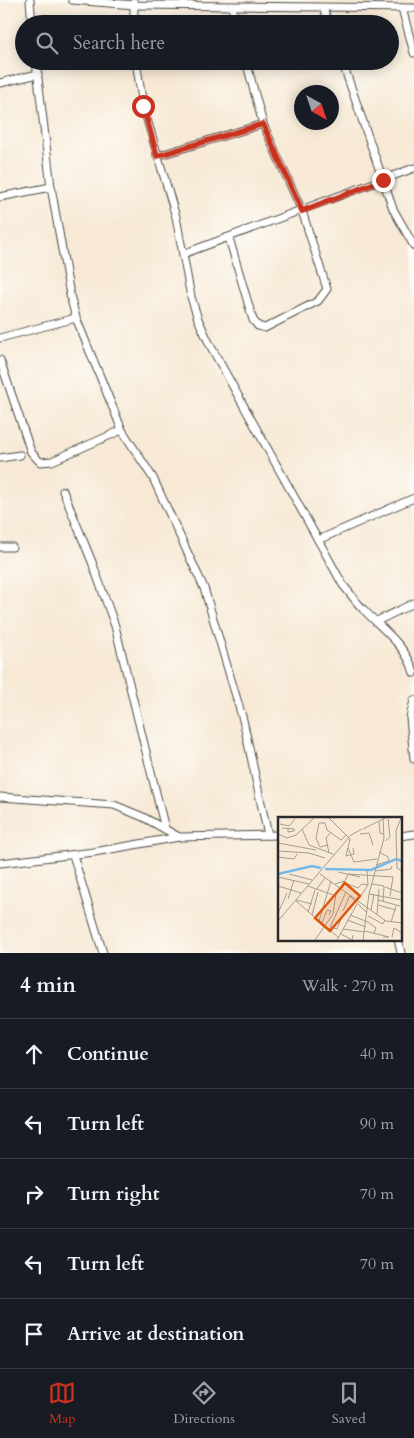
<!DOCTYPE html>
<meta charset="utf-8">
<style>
body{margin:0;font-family:Cardo,serif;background:#242831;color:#f1f3f6}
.compass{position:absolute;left:294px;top:85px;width:45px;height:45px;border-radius:50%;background:#171b24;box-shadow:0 2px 12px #0003;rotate:140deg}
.stop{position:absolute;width:15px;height:15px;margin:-11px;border:4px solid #c8321e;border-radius:50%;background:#fff}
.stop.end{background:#c8321e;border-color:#fff;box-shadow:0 1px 5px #0008}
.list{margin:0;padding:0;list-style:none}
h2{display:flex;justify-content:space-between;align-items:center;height:65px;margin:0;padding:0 20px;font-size:21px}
h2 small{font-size:16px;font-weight:400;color:#9ea1a6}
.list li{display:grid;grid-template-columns:32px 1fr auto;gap:15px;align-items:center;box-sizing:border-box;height:70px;padding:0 20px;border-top:1px solid #363941}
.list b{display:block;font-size:19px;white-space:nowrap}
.list em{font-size:16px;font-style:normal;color:#9ea1a6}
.icon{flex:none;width:28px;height:28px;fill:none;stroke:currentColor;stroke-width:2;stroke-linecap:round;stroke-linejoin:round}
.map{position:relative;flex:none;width:414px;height:953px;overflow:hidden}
.search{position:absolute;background:#171b24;box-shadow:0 2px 12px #0003;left:15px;right:15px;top:15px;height:55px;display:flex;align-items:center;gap:12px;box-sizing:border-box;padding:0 18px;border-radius:28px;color:#9ea1a6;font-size:19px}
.sheet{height:415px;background:#171b24}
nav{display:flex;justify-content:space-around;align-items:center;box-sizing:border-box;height:70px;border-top:1px solid #363941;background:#171b24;font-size:14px;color:#9ea1a6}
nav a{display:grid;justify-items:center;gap:2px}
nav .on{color:#c8321e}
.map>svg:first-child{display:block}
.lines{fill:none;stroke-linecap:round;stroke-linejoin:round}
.minor-casing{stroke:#4a4844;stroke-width:9}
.minor{stroke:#fff;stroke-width:7}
.route{stroke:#c8321e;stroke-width:6}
.inset-river{fill:none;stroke:#74b9eb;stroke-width:2.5}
.inset-road{fill:none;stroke:#a59d91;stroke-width:1}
.view{fill:#df570e;fill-opacity:0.15;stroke:#df570e;stroke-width:2.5}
.inset-edge{fill:none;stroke:#2b2b2b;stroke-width:2.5}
</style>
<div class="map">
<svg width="414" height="953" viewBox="0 0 414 953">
<rect width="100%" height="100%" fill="#fdfcf7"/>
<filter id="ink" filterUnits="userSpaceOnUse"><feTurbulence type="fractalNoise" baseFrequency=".02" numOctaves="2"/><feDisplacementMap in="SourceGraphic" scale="10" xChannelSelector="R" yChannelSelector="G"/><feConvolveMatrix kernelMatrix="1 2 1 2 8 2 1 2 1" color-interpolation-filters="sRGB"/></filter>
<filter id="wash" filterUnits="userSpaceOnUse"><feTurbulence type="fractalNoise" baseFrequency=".0096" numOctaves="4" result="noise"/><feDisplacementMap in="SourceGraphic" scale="20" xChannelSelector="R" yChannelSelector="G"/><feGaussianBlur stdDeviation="1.12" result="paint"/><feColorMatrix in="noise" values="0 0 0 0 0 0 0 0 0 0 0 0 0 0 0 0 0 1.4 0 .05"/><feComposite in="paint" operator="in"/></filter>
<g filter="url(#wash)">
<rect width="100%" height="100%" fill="#f7e9d5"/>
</g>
<g filter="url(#ink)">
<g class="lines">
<defs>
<g id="minor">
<path d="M 30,0 L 32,24"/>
<path d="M 72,0 L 134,5 L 414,8"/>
<path d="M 134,2 L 134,24"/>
<path d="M 232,7 L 236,24"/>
<path d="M 323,8 L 329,24"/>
<path d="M 402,8 L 414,53"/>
<path d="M 36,61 L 51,187 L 70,295 L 76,318 L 122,430 L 153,478 L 204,588 L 243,720 L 268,835"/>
<path d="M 136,61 L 143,106 L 176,217 L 191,297 L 198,319 L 210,345 L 343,585 C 350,593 356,602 363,609 C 381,628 407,646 414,673"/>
<path d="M 342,61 L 393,209 L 414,246"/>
<path d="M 0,83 L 38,74"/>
<path d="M 157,156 L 263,124"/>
<path d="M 0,197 L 51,187"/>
<path d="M 229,238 L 253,320 L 258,326 L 265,328 L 318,301 L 327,289 L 302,211 L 263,124 L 246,61"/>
<path d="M 183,254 L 414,168"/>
<path d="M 0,338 L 76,318"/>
<path d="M 0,360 L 31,452 L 40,462 L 52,461 L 122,430"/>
<path d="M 0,458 L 20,455"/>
<path d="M 63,491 L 92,562 L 115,626 L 165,829"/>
<path d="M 318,540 L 414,498"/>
<path d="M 0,547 L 12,547"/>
<path d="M 377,621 L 414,603"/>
<path d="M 414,700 L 410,718 L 414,759"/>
<path d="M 0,797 L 114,805 L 143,817 L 179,837"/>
<path d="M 400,836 L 414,834"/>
<path d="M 73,855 L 103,953"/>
<path d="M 0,863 L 94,852 L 179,837 L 279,835"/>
<path d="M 398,939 L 401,953"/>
</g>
</defs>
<use href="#minor" class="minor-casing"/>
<use href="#minor" class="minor"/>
</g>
</g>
<g class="lines" filter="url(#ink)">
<path class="route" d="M 143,106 L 157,156 L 263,124 L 302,211 L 383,180"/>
</g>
<g transform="translate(278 817)">
<rect width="124" height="124" fill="#f7e9d5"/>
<path class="inset-river" d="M 47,52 L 93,53 L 118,42 L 124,44M 0,57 L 34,49 L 43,51"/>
<path class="inset-road" d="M 50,0 L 72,22 L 68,39 L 76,37 L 75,31M 123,1 L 118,14 L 119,51 L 124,54M 101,4 L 102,16 L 106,17M 2,7 L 11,9 L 17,2M 4,11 L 16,12 L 16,14 L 10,15 L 10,11M 24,12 L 31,28 L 55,37M 85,12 L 109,0M 0,17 L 9,21 L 18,18 L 37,0M 82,17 L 91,16 L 95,28M 107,24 L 112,20 L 110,2M 0,26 L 38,33M 50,28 L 42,30 L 38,21 L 41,6 L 47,6 L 49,13 L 63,23 L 68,18M 70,31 L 76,45 L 99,42M 0,34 L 31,36 L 47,41M 51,36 L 48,21 L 53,15M 0,40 L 16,42 L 19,37M 98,48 L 111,44 L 110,40 L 101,35M 97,54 L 113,52 L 114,49M 60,55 L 82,60M 11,57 L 34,63M 42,57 L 108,104 L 124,106M 0,60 L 31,67M 67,66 L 80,71 L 84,67 L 90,68M 57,67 L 66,64 L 63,70M 94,67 L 106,69 L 105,84M 0,69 L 23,76M 30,69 L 58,79M 107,70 L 124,76M 64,71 L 70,57 L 115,60 L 112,79M 38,73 L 47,61M 91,77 L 124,83M 72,79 L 89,96M 10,82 L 16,63M 18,83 L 34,87M 80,83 L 90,68 L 89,53M 100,83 L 122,89M 18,84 L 60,120M 100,88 L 118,93M 93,93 L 96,77M 1,94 L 9,76M 65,94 L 72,78M 30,95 L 37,73M 99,97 L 101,72M 34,98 L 40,75M 72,98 L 90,105 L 98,111 L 96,116M 90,99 L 105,107 L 107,103M 69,103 L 88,110M 0,104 L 73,18 L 84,12M 41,104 L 53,64M 113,105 L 118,89M 44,106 L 49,93 L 53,94 L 51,98M 53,110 L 59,112 L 63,102M 65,112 L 87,115M 51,113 L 68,75M 87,114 L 111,120 L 105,120M 63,117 L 74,123 L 75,118M 114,120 L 116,111 L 124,116M 37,123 L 55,97 L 58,76 L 63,70M 59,123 L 79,87M 85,123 L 91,77 L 106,21 L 105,2"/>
<path class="view" d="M 67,66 L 82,79 L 52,114 L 37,101 Z"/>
<rect width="124" height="124" class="inset-edge"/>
</g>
</svg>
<svg class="compass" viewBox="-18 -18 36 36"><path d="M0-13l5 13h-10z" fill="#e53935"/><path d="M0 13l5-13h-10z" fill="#9ea1a6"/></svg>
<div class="stop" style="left:143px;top:106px"></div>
<div class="stop end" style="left:383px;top:180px"></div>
<div class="search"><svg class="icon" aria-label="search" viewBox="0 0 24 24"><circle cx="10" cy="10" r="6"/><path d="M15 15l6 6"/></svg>Search here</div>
</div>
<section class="sheet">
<h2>4 min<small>Walk · 270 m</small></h2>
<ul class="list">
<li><svg class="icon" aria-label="ahead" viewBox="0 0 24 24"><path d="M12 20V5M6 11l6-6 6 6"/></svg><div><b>Continue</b></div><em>40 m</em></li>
<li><svg class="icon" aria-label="left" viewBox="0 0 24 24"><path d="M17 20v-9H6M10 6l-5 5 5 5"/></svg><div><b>Turn left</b></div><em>90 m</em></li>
<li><svg class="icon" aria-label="right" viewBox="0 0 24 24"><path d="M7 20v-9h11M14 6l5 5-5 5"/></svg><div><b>Turn right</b></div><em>70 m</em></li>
<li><svg class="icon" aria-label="left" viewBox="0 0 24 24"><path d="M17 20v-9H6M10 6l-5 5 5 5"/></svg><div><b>Turn left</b></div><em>70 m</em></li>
<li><svg class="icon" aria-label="arrive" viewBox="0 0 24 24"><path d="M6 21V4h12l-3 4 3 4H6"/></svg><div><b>Arrive at destination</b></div></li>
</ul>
</section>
<nav>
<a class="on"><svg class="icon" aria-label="map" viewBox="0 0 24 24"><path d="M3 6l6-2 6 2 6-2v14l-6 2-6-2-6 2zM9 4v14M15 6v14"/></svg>Map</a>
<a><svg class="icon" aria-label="directions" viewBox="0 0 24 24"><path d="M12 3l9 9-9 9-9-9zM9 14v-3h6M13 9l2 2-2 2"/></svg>Directions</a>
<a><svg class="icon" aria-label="saved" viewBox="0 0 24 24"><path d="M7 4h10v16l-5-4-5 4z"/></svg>Saved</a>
</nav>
